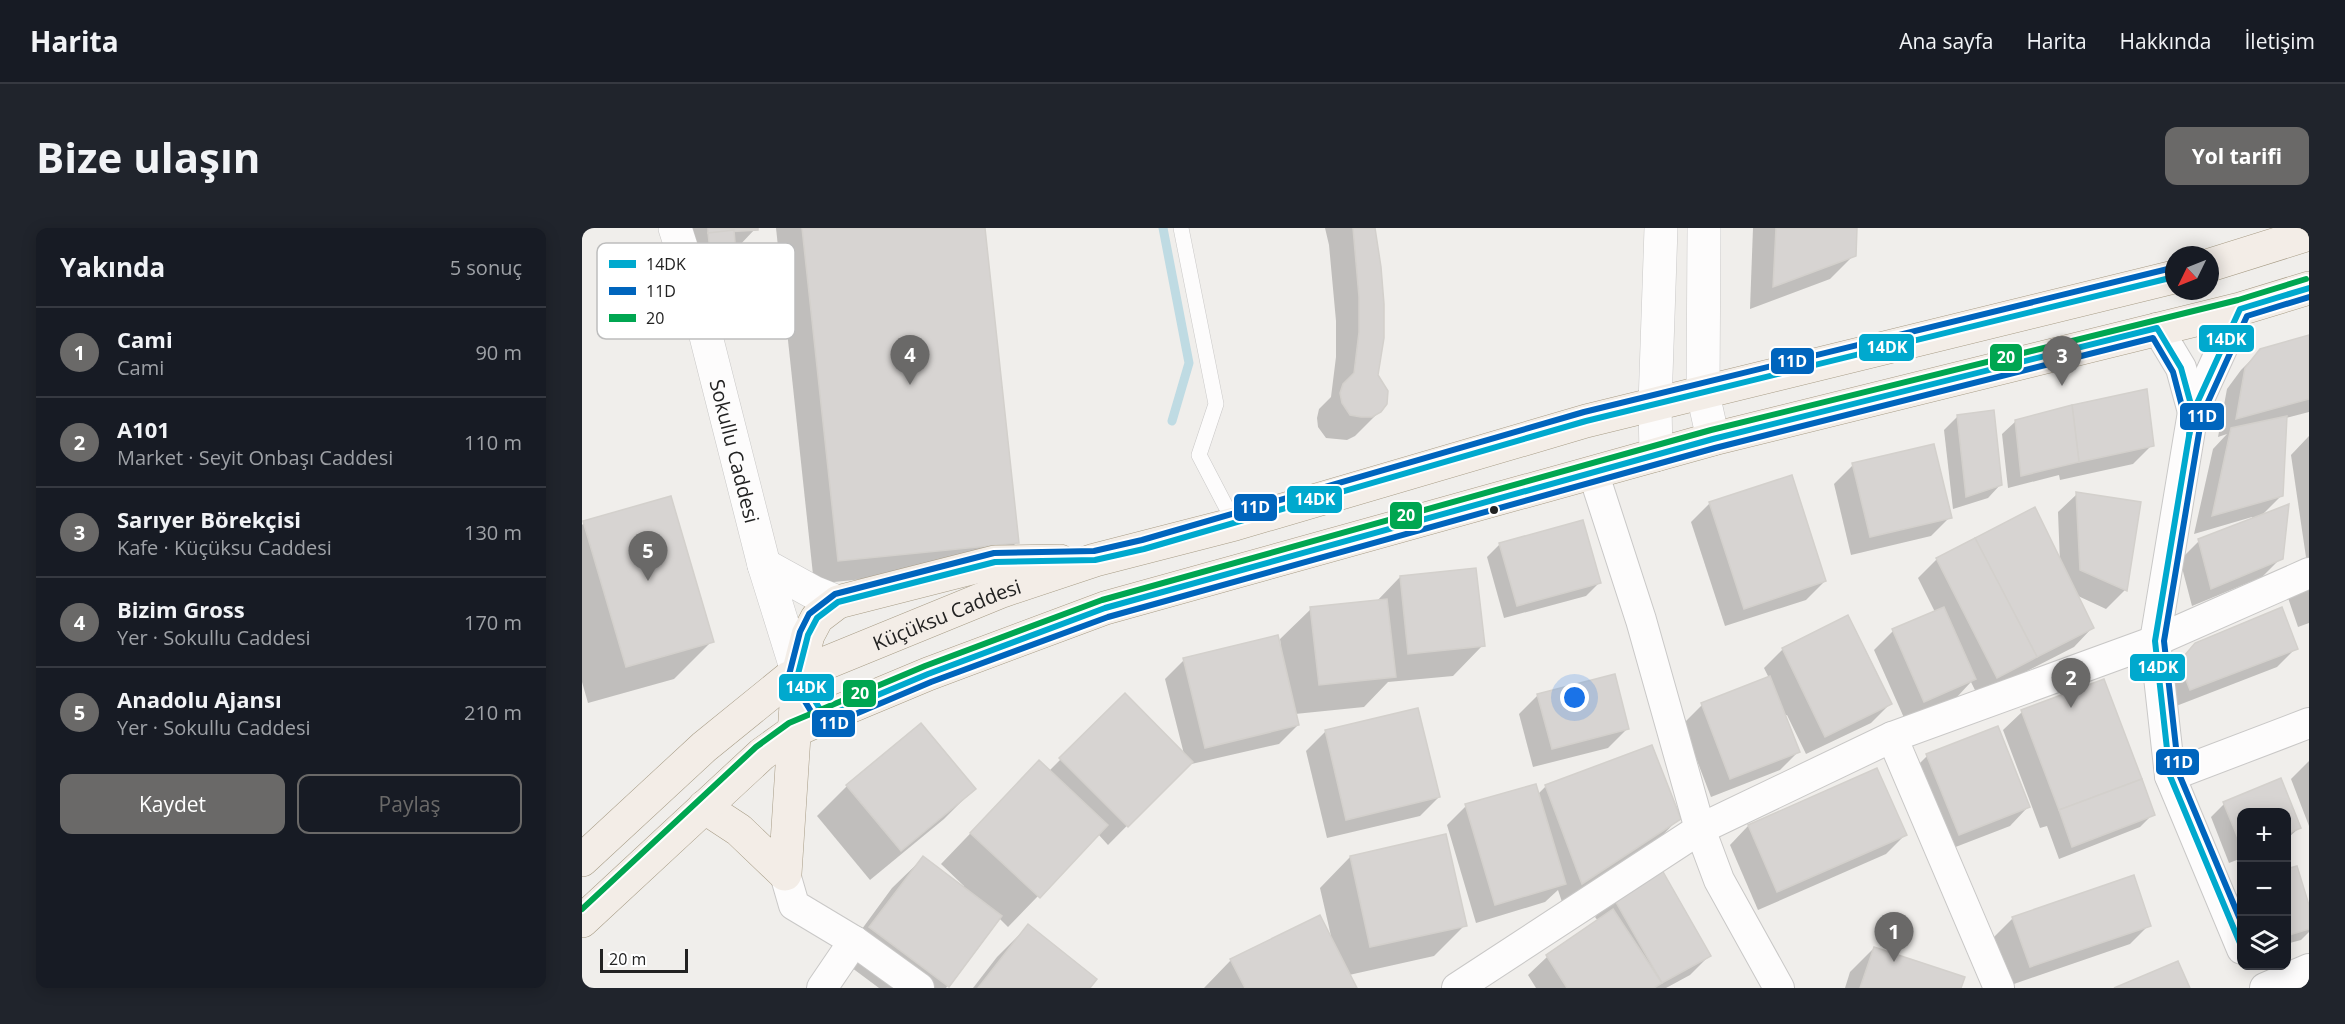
<!DOCTYPE html>
<html lang="tr">
<meta charset="utf-8">
<style>
body{margin:0;font-family:"Open Sans",sans-serif;background:#20242c;color:#f1f3f6}
.controls{position:absolute;right:18px;bottom:18px;display:grid;overflow:hidden;border-radius:12px;box-shadow:0 3px 15px #0003}
.controls button{width:54px;height:54px;display:grid;place-items:center;padding:0;border:0;border-bottom:2px solid #363941;background:#171b24;color:#f1f3f6;font:30px sans-serif}
.compass{position:absolute;left:1583px;top:18px;width:54px;height:54px;border-radius:50%;background:#171b24;box-shadow:0 3px 15px #0003;rotate:227deg}
.scale{position:absolute;left:18px;bottom:15px;width:88px;box-sizing:border-box;padding-left:6px;border:3px solid #222;border-top:0;font-size:16px;line-height:21px;white-space:nowrap;color:#222;-webkit-text-stroke:4px #fff;paint-order:stroke}
.you{position:absolute;left:993px;top:470px;width:21px;height:21px;margin:-15px;border:4px solid #fff;border-radius:50%;background:#1a73e8;box-shadow:0 0 0 9px #1a73e833}
.badge{display:grid;place-items:center;width:39px;height:39px;border-radius:50%;background:#6a6968;color:#fff;font-size:20px;font-weight:700}
.pin{position:absolute;translate:-50% -50px;filter:drop-shadow(0 2px 3px #0008)}
.pin::after{content:'';position:absolute;top:32px;width:21px;height:18px;background:inherit;clip-path:polygon(0 0,100% 0,50% 100%)}
.list{margin:0;padding:0;list-style:none}
h2{display:flex;justify-content:space-between;align-items:center;height:78px;margin:0;padding:0 24px;font-size:26px}
h2 small{font-size:20px;font-weight:400;color:#9ea1a6}
.list li{display:grid;grid-template-columns:39px 1fr auto;gap:18px;align-items:center;box-sizing:border-box;height:90px;padding:0 24px;border-top:2px solid #363941}
.list b{display:block;font-size:22px;white-space:nowrap}
.list p{margin:0;font-size:20px;white-space:nowrap;color:#9ea1a6}
.list em{font-size:20px;font-style:normal;color:#9ea1a6}
.actions{display:flex;gap:12px;padding:18px 24px}
.actions a{flex:1;padding:14px 0;border:2px solid #6a6968;border-radius:12px;text-align:center;font-size:21px;color:#6a6968}
.actions .main{background:#6a6968;color:#fff}
.icon{flex:none;width:33px;height:33px;fill:none;stroke:currentColor;stroke-width:2;stroke-linecap:round;stroke-linejoin:round}
.map{position:relative;flex:none;width:1727px;height:760px;overflow:hidden;border-radius:12px}
header{display:flex;align-items:center;gap:36px;box-sizing:border-box;height:84px;padding:0 30px;background:#171b24;border-bottom:2px solid #363941}
header strong{font-size:28px}
nav{display:flex;gap:33px;margin-inline-start:auto;font-size:21px}
.intro{display:flex;align-items:center;justify-content:space-between;box-sizing:border-box;height:144px;padding:0 36px}
h1{margin:0;font-size:42px}
.button{padding:15px 27px;border-radius:12px;background:#6a6968;color:#fff;font-size:21px;font-weight:700}
main{display:flex;gap:36px;padding:0 36px}
aside{flex:1;background:#171b24;border-radius:12px;box-shadow:0 3px 15px #0003}
.map>svg:first-child{display:block}
.shadow{fill:#0003}
.lines{fill:none;stroke-linecap:round;stroke-linejoin:round}
.stream{stroke:#bfdbe3;stroke-width:9}
.building{fill:#d7d4d2;stroke:#d3d0cc;stroke-width:1.5}
.service-casing{stroke:#c9c8c7;stroke-width:16}
.minor-casing{stroke:#c9c8c7;stroke-width:32}
.tertiary-casing{stroke:#c9c8c7;stroke-width:34}
.primary-casing{stroke:#a79c86;stroke-width:34}
.service{stroke:#fdfcfc;stroke-width:15}
.minor{stroke:#fdfcfc;stroke-width:30}
.tertiary{stroke:#fdfcfc;stroke-width:33}
.primary{stroke:#f3ede7;stroke-width:33}
.bus-1-casing{stroke:#fff;stroke-width:10}
.bus-2-casing{stroke:#fff;stroke-width:10}
.bus-3-casing{stroke:#fff;stroke-width:10}
.bus-1{stroke:#00a9ce;stroke-width:6}
.bus-2{stroke:#0065bd;stroke-width:6}
.bus-3{stroke:#00a651;stroke-width:6}
.bus-dot{fill:#222;stroke:#fff;stroke-width:2}
.labels{text-anchor:middle;dominant-baseline:central;stroke-width:5;stroke-linejoin:round;paint-order:stroke}
.street-label{font-size:20px;fill:#222;stroke:#fff}
.key{fill:#fff;stroke:#bdbdbd;stroke-width:1.5}
.key-label{font-size:16px;fill:#222}
.line-badge{stroke:#fff;stroke-width:2}
.badge-label{font-size:16px;text-anchor:middle;font-weight:bold;fill:#fff}
</style>
<header>
<strong>Harita</strong>
<nav><a>Ana sayfa</a><a>Harita</a><a>Hakkında</a><a>İletişim</a></nav>
</header>
<div class="intro"><h1>Bize ulaşın</h1><a class="button">Yol tarifi</a></div>
<main>
<aside>
<h2>Yakında<small>5 sonuç</small></h2>
<ul class="list">
<li><span class="badge">1</span><div><b>Cami</b><p>Cami</p></div><em>90 m</em></li>
<li><span class="badge">2</span><div><b>A101</b><p>Market · Seyit Onbaşı Caddesi</p></div><em>110 m</em></li>
<li><span class="badge">3</span><div><b>Sarıyer Börekçisi</b><p>Kafe · Küçüksu Caddesi</p></div><em>130 m</em></li>
<li><span class="badge">4</span><div><b>Bizim Gross</b><p>Yer · Sokullu Caddesi</p></div><em>170 m</em></li>
<li><span class="badge">5</span><div><b>Anadolu Ajansı</b><p>Yer · Sokullu Caddesi</p></div><em>210 m</em></li>
</ul>
<div class="actions"><a class="main">Kaydet</a><a>Paylaş</a></div>
</aside>
<div class="map">
<svg width="1727" height="760" viewBox="0 0 1727 760">
<rect width="100%" height="100%" fill="#f0eeeb"/>
<g class="shadow">
<path d="M 107,0 L 174,0 L 155,20 L 152,20 L 154,39 L 144,48 L 156,75 L 150,82 L 134,83 L 130,55 L 140,46 L 124,47 L 122,22 L 108,23 Z"/>
<path d="M 194,0 L 401,0 L 435,314 L 411,338 L 232,356 Z"/>
<path d="M 743,0 L 792,0 L 795,148 L 798,183 L 773,208 L 765,212 L 744,210 L 736,199 L 735,190 L 737,181 L 749,169 L 754,129 L 754,93 L 747,17 Z"/>
<path d="M 1171,0 L 1273,0 L 1272,27 L 1248,51 L 1168,81 Z"/>
<path d="M 1727,109 L 1727,184 L 1704,190 L 1700,267 L 1678,289 L 1699,330 L 1680,349 L 1610,378 L 1598,332 L 1617,313 L 1671,291 L 1670,289 L 1612,306 L 1631,221 L 1645,206 L 1636,209 L 1645,161 L 1659,142 L 1678,123 Z"/>
<path d="M 1375,189 L 1419,256 L 1406,270 L 1371,281 L 1362,202 Z"/>
<path d="M 1434,193 L 1570,217 L 1551,236 L 1478,252 L 1477,247 L 1426,260 L 1420,206 Z"/>
<path d="M 1727,208 L 1727,335 L 1725,336 L 1709,227 Z"/>
<path d="M 1271,237 L 1368,289 L 1349,308 L 1269,327 L 1252,256 Z"/>
<path d="M 1495,266 L 1543,362 L 1524,381 L 1494,367 L 1510,400 L 1492,419 L 1396,468 L 1389,454 L 1374,470 L 1323,492 L 1292,422 L 1311,403 L 1353,384 L 1336,350 L 1355,331 L 1478,335 L 1476,284 Z"/>
<path d="M 1128,275 L 1243,353 L 1224,372 L 1143,398 L 1109,294 Z"/>
<path d="M 2,295 L 130,413 L 92,451 L 6,475 L 0,454 L 0,297 Z"/>
<path d="M 918,316 L 1017,355 L 1004,368 L 922,390 L 905,329 Z"/>
<path d="M 1727,348 L 1727,395 L 1716,399 L 1704,364 Z"/>
<path d="M 818,349 L 901,417 L 871,448 L 806,454 L 782,479 L 713,486 L 716,497 L 697,516 L 605,537 L 526,617 L 516,606 L 426,699 L 417,690 L 364,760 L 297,760 L 258,731 L 310,660 L 341,630 L 380,659 L 382,658 L 359,636 L 457,534 L 467,543 L 543,467 L 602,526 L 583,451 L 602,432 L 699,419 L 698,411 L 729,381 L 794,374 Z"/>
<path d="M 1614,416 L 1714,420 L 1695,439 L 1589,480 L 1579,454 Z"/>
<path d="M 1201,421 L 1308,476 L 1289,495 L 1224,526 L 1205,487 L 1202,488 L 1217,523 L 1198,542 L 1129,569 L 1101,496 L 1120,477 L 1187,450 L 1182,440 Z"/>
<path d="M 956,467 L 1045,501 L 1026,520 L 951,539 L 937,486 Z"/>
<path d="M 835,482 L 857,569 L 838,588 L 745,610 L 724,523 L 743,504 Z"/>
<path d="M 1440,484 L 1571,586 L 1558,599 L 1477,631 L 1465,598 L 1458,600 L 1421,502 Z"/>
<path d="M 1345,528 L 1446,579 L 1428,598 L 1358,625 L 1326,547 Z"/>
<path d="M 1727,533 L 1727,598 L 1709,551 Z"/>
<path d="M 1698,552 L 1718,599 L 1704,612 L 1704,584 L 1660,584 L 1660,630 L 1647,635 L 1629,589 L 1642,576 Z"/>
<path d="M 265,558 L 392,561 L 362,591 L 288,652 L 235,588 Z"/>
<path d="M 964,558 L 1097,590 L 1078,610 L 980,674 L 976,662 L 963,674 L 894,695 L 865,597 L 884,578 L 955,567 Z"/>
<path d="M 1166,598 L 1323,607 L 1304,626 L 1176,682 L 1148,617 Z"/>
<path d="M 768,629 L 883,697 L 852,728 L 767,747 L 773,760 L 622,760 L 649,732 L 749,708 L 738,660 Z"/>
<path d="M 1704,643 L 1727,682 L 1727,704 L 1719,712 L 1704,716 Z"/>
<path d="M 1660,661 L 1660,691 L 1652,668 Z"/>
<path d="M 1032,670 L 1127,728 L 1108,747 L 1084,760 L 954,760 L 946,747 L 965,729 L 1016,693 L 1013,689 Z"/>
<path d="M 1431,690 L 1567,697 L 1548,716 L 1429,757 L 1412,709 Z"/>
<path d="M 446,698 L 506,760 L 391,760 L 415,729 Z"/>
<path d="M 1292,720 L 1378,760 L 1263,760 L 1268,744 Z"/>
</g>
<g class="lines">
<path class="stream" d="M 581,0 L 607,135 L 590,193"/>
</g>
<g class="building">
<path d="M 126,0 L 176,0 L 176,2 L 126,5 Z"/>
<path d="M 220,0 L 403,0 L 437,315 L 256,333 Z"/>
<path d="M 771,0 L 793,0 L 799,39 L 802,76 L 802,110 L 796,147 L 806,163 L 805,176 L 799,184 L 790,189 L 779,189 L 768,187 L 760,175 L 758,165 L 761,156 L 772,145 L 777,104 L 777,69 Z"/>
<path d="M 1194,0 L 1275,0 L 1274,28 L 1191,59 Z"/>
<path d="M 152,2 L 155,39 L 130,41 L 126,5 Z"/>
<path d="M 1727,107 L 1727,171 L 1654,191 L 1663,140 L 1678,121 Z"/>
<path d="M 1565,161 L 1572,218 L 1497,234 L 1490,177 Z"/>
<path d="M 1490,177 L 1497,234 L 1439,248 L 1433,192 Z"/>
<path d="M 1412,182 L 1420,257 L 1384,269 L 1375,187 Z"/>
<path d="M 1705,188 L 1701,268 L 1630,288 L 1649,200 Z"/>
<path d="M 1352,216 L 1370,290 L 1288,309 L 1270,235 Z"/>
<path d="M 1210,247 L 1244,353 L 1162,381 L 1127,274 Z"/>
<path d="M 1494,264 L 1559,274 L 1545,363 L 1498,342 Z"/>
<path d="M 89,268 L 132,414 L 44,439 L 1,293 Z"/>
<path d="M 1707,276 L 1701,331 L 1629,361 L 1616,311 Z"/>
<path d="M 1453,279 L 1512,400 L 1455,429 L 1393,310 Z"/>
<path d="M 1001,292 L 1019,355 L 935,378 L 917,315 Z"/>
<path d="M 1393,310 L 1455,429 L 1415,450 L 1354,330 Z"/>
<path d="M 894,340 L 903,418 L 826,426 L 818,348 Z"/>
<path d="M 805,371 L 814,449 L 737,457 L 728,379 Z"/>
<path d="M 1362,379 L 1394,451 L 1342,474 L 1310,401 Z"/>
<path d="M 1700,379 L 1716,421 L 1608,462 L 1597,434 L 1613,415 Z"/>
<path d="M 1266,387 L 1310,476 L 1243,509 L 1200,420 Z"/>
<path d="M 696,407 L 717,497 L 623,520 L 601,430 Z"/>
<path d="M 1033,446 L 1047,501 L 970,521 L 955,466 Z"/>
<path d="M 1188,448 L 1218,524 L 1148,551 L 1119,475 Z"/>
<path d="M 1522,451 L 1560,551 L 1477,582 L 1439,482 Z"/>
<path d="M 543,465 L 611,534 L 546,599 L 477,530 Z"/>
<path d="M 836,480 L 858,569 L 764,592 L 743,502 Z"/>
<path d="M 339,495 L 394,561 L 319,623 L 264,557 Z"/>
<path d="M 1416,498 L 1448,579 L 1377,607 L 1344,526 Z"/>
<path d="M 1070,517 L 1099,591 L 1000,656 L 963,557 Z"/>
<path d="M 457,532 L 526,597 L 458,670 L 388,605 Z"/>
<path d="M 1295,540 L 1325,607 L 1195,664 L 1166,597 Z"/>
<path d="M 1699,550 L 1719,600 L 1704,606 L 1704,584 L 1660,584 L 1660,620 L 1641,574 Z"/>
<path d="M 1560,551 L 1573,587 L 1490,619 L 1477,582 Z"/>
<path d="M 954,556 L 984,656 L 913,677 L 883,576 Z"/>
<path d="M 864,606 L 885,698 L 788,719 L 768,628 Z"/>
<path d="M 341,628 L 420,688 L 367,759 L 287,699 Z"/>
<path d="M 1715,638 L 1727,677 L 1727,701 L 1704,708 L 1704,641 Z"/>
<path d="M 1080,642 L 1129,728 L 1080,755 L 1031,669 Z"/>
<path d="M 1552,647 L 1569,698 L 1448,739 L 1430,689 Z"/>
<path d="M 1031,681 L 1080,755 L 1072,760 L 985,760 L 964,727 Z"/>
<path d="M 738,687 L 775,760 L 663,760 L 648,731 Z"/>
<path d="M 446,696 L 515,751 L 508,760 L 396,760 Z"/>
<path d="M 1292,719 L 1383,749 L 1379,760 L 1278,760 Z"/>
<path d="M 1596,733 L 1608,760 L 1532,760 Z"/>
</g>
<g class="lines">
<defs>
<path id="service" d="M 599,0 L 634,176 L 617,227 L 653,296"/>
<g id="minor">
<path d="M 1658,81 L 1611,184 L 1573,413 L 1588,548 L 1660,721"/>
<path d="M 1575,100 L 1599,140 L 1611,184"/>
<path d="M 1011,244 L 1059,392 L 1118,601 L 1137,652 L 1197,760"/>
<path d="M 1310,509 L 1417,760"/>
<path d="M 1588,548 L 1727,495"/>
<path d="M 203,646 L 212,677 L 272,713 L 337,760"/>
<path d="M 240,760 L 272,713"/>
<path d="M 875,760 L 1118,601 L 1310,509 L 1573,413 L 1727,345"/>
<path d="M 1683,760 L 1727,741"/>
</g>
<g id="tertiary">
<path id="s1" d="M 93,0 L 110,53 L 182,337 L 216,446"/>
<path d="M 1122,0 L 1121,166 L 1131,211"/>
<path d="M 1074,227 L 1073,177 L 1079,0"/>
<path d="M 182,337 L 231,364 L 256,374"/>
</g>
<g id="primary">
<path d="M 1628,37 L 1727,6"/>
<path d="M 122,579 L 157,602 L 203,646 L 216,446 L 226,407 L 235,390 L 256,374 L 413,334 L 478,333"/>
<path id="s2" d="M 0,632 L 122,519 L 207,450 L 420,363 L 513,332 L 653,296 L 1004,193 L 1592,49"/>
<path d="M 0,693 L 180,526 L 212,503 L 243,489 L 346,446 L 523,380 L 1131,211 L 1658,81 L 1727,60"/>
</g>
</defs>
<use href="#service" class="service-casing"/>
<use href="#minor" class="minor-casing"/>
<use href="#tertiary" class="tertiary-casing"/>
<use href="#primary" class="primary-casing"/>
<use href="#service" class="service"/>
<use href="#minor" class="minor"/>
<use href="#tertiary" class="tertiary"/>
<use href="#primary" class="primary"/>
<defs>
<g id="bus-1">
<path d="M 1592,49 L 1004,193 L 562,321 L 513,332 L 413,334 L 256,374 L 235,390 L 226,407 L 216,446 L 243,489 L 346,446 L 523,380 L 1131,211 L 1575,100 L 1599,140 L 1611,184 L 1573,413 L 1588,548 L 1660,720"/>
<path d="M 1607,208 L 1611,184 L 1658,81 L 1727,60"/>
</g>
<g id="bus-2">
<path d="M 1590,40 L 1002,184 L 560,312 L 512,323 L 412,325 L 253,366 L 227,386 L 218,404 L 207,447 L 236,495 L 245,498 L 349,454 L 526,389 L 1133,220 L 1571,110 L 1591,144 L 1602,186"/>
<path d="M 1660,696 L 1597,546 L 1582,413 L 1620,187 L 1665,88 L 1727,69"/>
</g>
<path id="bus-3" d="M 0,681 L 174,519 L 207,495 L 343,438 L 520,372 L 1129,202 L 1656,72 L 1724,51"/>
</defs>
<use href="#bus-1" class="bus-1-casing"/>
<use href="#bus-2" class="bus-2-casing"/>
<use href="#bus-3" class="bus-3-casing"/>
<use href="#bus-1" class="bus-1"/>
<use href="#bus-2" class="bus-2"/>
<use href="#bus-3" class="bus-3"/>
</g>
<circle class="bus-dot" cx="912" cy="282" r="5"/>
<g class="labels">
<g class="street-label">
<text stroke="none"><textPath href="#s1" startOffset="231">Sokullu Caddesi</textPath></text>
<text stroke="none"><textPath href="#s2" startOffset="446">Küçüksu Caddesi</textPath></text>
</g>
</g>
<rect x="15" y="15" width="198" height="96" rx="9" class="key"/>
<rect x="27" y="32" width="27" height="8" fill="#00a9ce"/>
<rect x="27" y="59" width="27" height="8" fill="#0065bd"/>
<rect x="27" y="86" width="27" height="8" fill="#00a651"/>
<g class="key-label">
<text x="64" y="42">14DK</text>
<text x="64" y="69">11D</text>
<text x="64" y="96">20</text>
</g>
<g class="line-badge">
<rect x="1616" y="96" width="57" height="29" rx="6" fill="#00a9ce"/>
<rect x="1276" y="105" width="57" height="29" rx="6" fill="#00a9ce"/>
<rect x="1407" y="115" width="34" height="29" rx="6" fill="#00a651"/>
<rect x="1188" y="119" width="45" height="28" rx="6" fill="#0065bd"/>
<rect x="1597" y="174" width="46" height="29" rx="6" fill="#0065bd"/>
<rect x="704" y="257" width="57" height="29" rx="6" fill="#00a9ce"/>
<rect x="651" y="265" width="45" height="29" rx="6" fill="#0065bd"/>
<rect x="807" y="273" width="34" height="29" rx="6" fill="#00a651"/>
<rect x="1547" y="425" width="57" height="29" rx="6" fill="#00a9ce"/>
<rect x="196" y="445" width="57" height="29" rx="6" fill="#00a9ce"/>
<rect x="260" y="451" width="35" height="29" rx="6" fill="#00a651"/>
<rect x="229" y="481" width="45" height="29" rx="6" fill="#0065bd"/>
<rect x="1573" y="520" width="45" height="28" rx="6" fill="#0065bd"/>
</g>
<g class="badge-label">
<text x="1644" y="117">14DK</text>
<text x="1305" y="125">14DK</text>
<text x="1424" y="135">20</text>
<text x="1210" y="139">11D</text>
<text x="1620" y="194">11D</text>
<text x="733" y="277">14DK</text>
<text x="673" y="285">11D</text>
<text x="824" y="293">20</text>
<text x="1576" y="445">14DK</text>
<text x="224" y="465">14DK</text>
<text x="278" y="471">20</text>
<text x="252" y="501">11D</text>
<text x="1596" y="540">11D</text>
</g>
</svg>
<div class="controls">
<button>+</button>
<button>−</button>
<button><svg class="icon" aria-label="layers" viewBox="0 0 24 24"><path d="M12 4l9 5-9 5-9-5zM3 14l9 5 9-5"/></svg></button>
</div>
<svg class="compass" viewBox="-18 -18 36 36"><path d="M0-13l5 13h-10z" fill="#e53935"/><path d="M0 13l5-13h-10z" fill="#9ea1a6"/></svg>
<div class="scale">20 m</div>
<div class="you"></div>
<div class="pin badge" style="left:1312px;top:734px">1</div>
<div class="pin badge" style="left:1489px;top:480px">2</div>
<div class="pin badge" style="left:1480px;top:158px">3</div>
<div class="pin badge" style="left:328px;top:157px">4</div>
<div class="pin badge" style="left:66px;top:353px">5</div>
</div>
</main>
